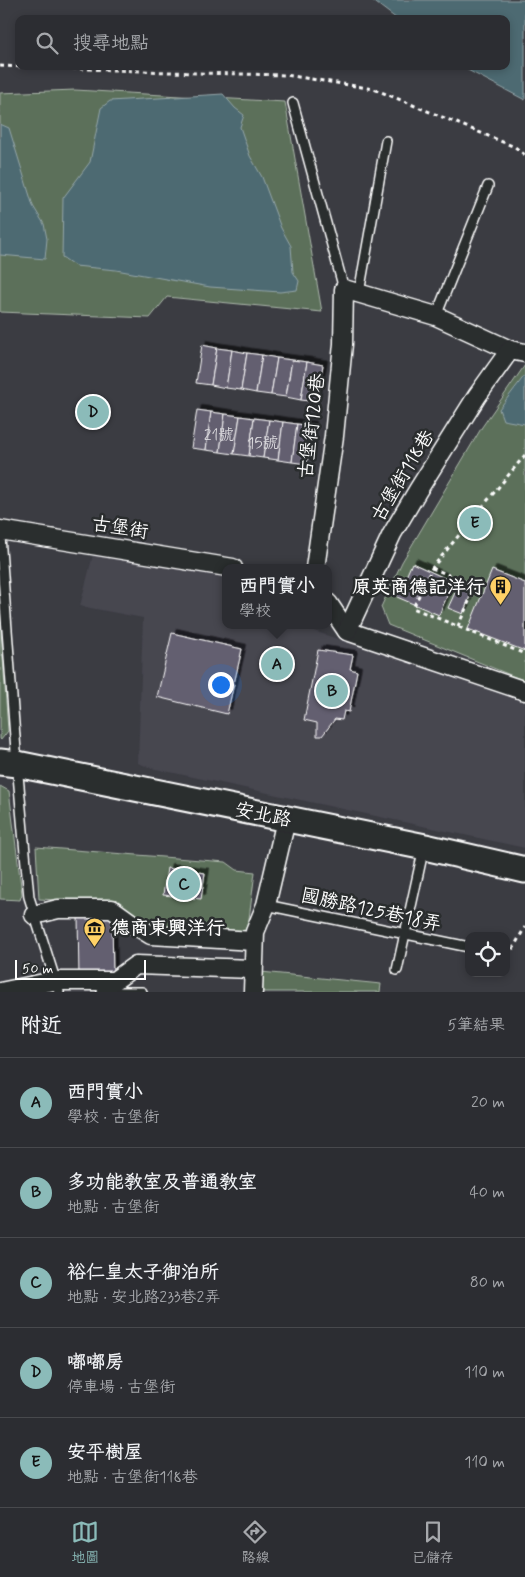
<!DOCTYPE html>
<html lang="zh-TW">
<meta charset="utf-8">
<style>
body{margin:0;font-family:Mynerve,"LXGW WenKai TC",sans-serif;background:#38393e;color:#f1f3f6}
.controls{position:absolute;right:15px;bottom:15px;display:grid;overflow:hidden;border-radius:10px;box-shadow:0 2px 8px #0003}
.controls button{width:45px;height:45px;display:grid;place-items:center;padding:0;border:0;border-bottom:1px solid #48494d;background:#2c2d32;color:#f1f3f6;font:25px sans-serif}
.scale{position:absolute;left:15px;bottom:12px;width:131px;box-sizing:border-box;padding-left:5px;border:2px solid #fff;border-top:0;font-size:14px;line-height:18px;white-space:nowrap;color:#fff;-webkit-text-stroke:4px #2a2d2e;paint-order:stroke}
.you{position:absolute;left:220px;top:684px;width:18px;height:18px;margin:-12px;border:4px solid #fff;border-radius:50%;background:#1a73e8;box-shadow:0 0 0 8px #1a73e833}
.badge{display:grid;place-items:center;width:32px;height:32px;border-radius:50%;background:#8bbbb9;color:#111;font-size:16px;font-weight:700}
.pin{position:absolute;translate:-50% -50%;border:2px solid #fff;box-shadow:0 1px 5px #0006}
.popup{position:absolute;left:222px;top:564px;width:110px;height:65px;box-sizing:border-box;display:grid;place-content:center;border-radius:10px;background:#2c2d32;filter:drop-shadow(0 1px 4px #0005);font-size:16px;white-space:nowrap;color:#a6a8ac}
.popup b{font-size:19px;color:#f1f3f6}
.popup::after{content:'';position:absolute;left:50%;top:100%;margin-left:-10px;border:10px solid transparent;border-top-color:#2c2d32}
.list{margin:0;padding:0;list-style:none}
h2{display:flex;justify-content:space-between;align-items:center;height:65px;margin:0;padding:0 20px;font-size:21px}
h2 small{font-size:16px;font-weight:400;color:#a6a8ac}
.list li{display:grid;grid-template-columns:32px 1fr auto;gap:15px;align-items:center;box-sizing:border-box;height:90px;padding:0 20px;border-top:1px solid #48494d}
.list b{display:block;font-size:19px;white-space:nowrap}
.list p{margin:0;font-size:16px;white-space:nowrap;color:#a6a8ac}
.list em{font-size:16px;font-style:normal;color:#a6a8ac}
.icon{flex:none;width:28px;height:28px;fill:none;stroke:currentColor;stroke-width:2;stroke-linecap:round;stroke-linejoin:round}
.map{position:relative;flex:none;width:525px;height:992px;overflow:hidden}
.search{position:absolute;background:#2c2d32;box-shadow:0 2px 8px #0003;left:15px;right:15px;top:15px;height:55px;display:flex;align-items:center;gap:12px;box-sizing:border-box;padding:0 18px;border-radius:10px;color:#a6a8ac;font-size:19px}
.sheet{height:515px;background:#2c2d32}
nav{display:flex;justify-content:space-around;align-items:center;box-sizing:border-box;height:70px;border-top:1px solid #48494d;background:#2c2d32;font-size:14px;color:#a6a8ac}
nav a{display:grid;justify-items:center;gap:2px}
nav .on{color:#8bbbb9}
.map>svg:first-child{display:block}
.built{fill:#474650}
.green{fill:#5b705a;stroke:#adb8ac}
.water{fill:#4e6b72;stroke:#95a6aa}
.building{fill:#645e6f;stroke:#fff;filter:url(#shadow)}
.lines{fill:none;stroke-linecap:round;stroke-linejoin:round}
.lane-casing{stroke:#fff;stroke-width:12}
.street-casing{stroke:#fff;stroke-width:21}
.secondary-casing{stroke:#fff;stroke-width:29}
.path{stroke:#fff;stroke-width:3;stroke-dasharray:4 4;stroke-linecap:butt}
.lane{stroke:#2a2d2e;stroke-width:9}
.street{stroke:#2a2d2e;stroke-width:18}
.secondary{stroke:#2a2d2e;stroke-width:25}
.labels{text-anchor:middle;dominant-baseline:central;stroke-width:5;stroke-linejoin:round;paint-order:stroke}
.number-label{font-size:16px;fill:#d8d7db}
.street-label{font-size:19px;fill:#fff;stroke:#2a2d2e}
.poi-label{font-size:19px;font-weight:bold;fill:#fff;stroke:#2a2d2e;text-anchor:end}
</style>
<div class="map">
<svg width="525" height="992" viewBox="0 0 525 992">
<defs>
<filter id="shadow"><feDropShadow dx="4.5" dy="-4.5" stdDeviation="0" flood-color="#0009"/></filter>
</defs>
<rect width="100%" height="100%" fill="#3b3c42"/>
<filter id="ink" filterUnits="userSpaceOnUse"><feTurbulence type="fractalNoise" baseFrequency=".02" numOctaves="2"/><feDisplacementMap in="SourceGraphic" scale="10" xChannelSelector="R" yChannelSelector="G"/><feConvolveMatrix kernelMatrix="1 2 1 2 8 2 1 2 1" color-interpolation-filters="sRGB"/></filter>
<g filter="url(#ink)">
<path class="built" d="M 93,555 L 226,576 L 226,625 L 302,625 L 302,627 L 525,702 L 525,848 L 151,768 L 138,763 L 143,618 L 80,606 Z"/>
<g class="green">
<path d="M 75,90 L 285,102 L 322,312 L 167,297 L 150,318 L 0,312 L 0,93 Z"/>
<path d="M 525,365 L 525,681 L 388,625 L 381,607 L 402,562 L 482,427 Z"/>
<path d="M 0,616 L 8,731 L 1,740 L 0,739 Z"/>
<path d="M 0,786 L 9,791 L 22,894 L 20,900 L 0,899 Z"/>
<path d="M 36,847 L 226,862 L 237,870 L 255,872 L 247,934 L 144,926 L 114,903 L 39,899 Z"/>
<path d="M 261,972 L 381,984 L 380,992 L 260,992 Z"/>
</g>
<g class="water">
<path d="M 372,0 L 525,0 L 525,100 L 460,66 L 506,66 L 506,19 L 397,19 Z"/>
<path d="M 223,94 L 235,108 L 244,115 L 240,127 L 250,156 L 262,177 L 281,228 L 291,246 L 293,272 L 299,281 L 297,290 L 280,292 L 210,287 L 116,270 L 75,266 L 62,257 L 63,198 L 90,162 L 101,108 L 110,101 Z"/>
<path d="M 0,124 L 9,128 L 33,206 L 44,224 L 47,239 L 45,259 L 0,255 Z"/>
<path d="M 525,375 L 525,424 L 503,420 L 499,409 Z"/>
</g>
<g class="building">
<path d="M 202,345 L 217,348 L 211,385 L 196,383 Z"/>
<path d="M 217,348 L 232,350 L 226,388 L 211,385 Z"/>
<path d="M 232,350 L 247,353 L 241,390 L 226,388 Z"/>
<path d="M 247,353 L 262,355 L 256,393 L 241,390 Z"/>
<path d="M 262,355 L 277,358 L 271,395 L 256,393 Z"/>
<path d="M 277,358 L 292,360 L 286,397 L 271,395 Z"/>
<path d="M 292,360 L 307,362 L 301,400 L 286,397 Z"/>
<path d="M 307,362 L 323,365 L 316,402 L 301,400 Z"/>
<path d="M 197,410 L 211,412 L 206,450 L 191,448 Z"/>
<path d="M 211,412 L 225,414 L 220,452 L 206,450 Z"/>
<path d="M 225,414 L 240,416 L 234,454 L 220,452 Z"/>
<path d="M 240,416 L 254,418 L 249,456 L 234,454 Z"/>
<path d="M 254,418 L 269,420 L 263,458 L 249,456 Z"/>
<path d="M 269,420 L 283,422 L 278,460 L 263,458 Z"/>
<path d="M 283,422 L 297,424 L 292,462 L 278,460 Z"/>
<path d="M 297,424 L 312,426 L 307,464 L 292,462 Z"/>
<path d="M 412,563 L 453,582 L 439,615 L 397,597 Z"/>
<path d="M 492,570 L 525,583 L 525,651 L 468,629 Z"/>
<path d="M 458,586 L 472,591 L 463,614 L 448,608 Z"/>
<path d="M 172,633 L 242,649 L 227,714 L 157,697 Z"/>
<path d="M 318,650 L 353,655 L 350,669 L 357,671 L 349,712 L 344,711 L 342,720 L 335,719 L 322,736 L 317,736 L 317,723 L 304,720 Z"/>
<path d="M 167,868 L 205,873 L 201,899 L 163,895 Z"/>
<path d="M 78,915 L 112,915 L 113,978 L 79,978 Z"/>
</g>
<g class="lines">
<defs>
<g id="lane">
<path d="M 293,103 L 344,289"/>
<path d="M 359,293 L 386,141"/>
<path d="M 436,316 L 488,186"/>
<path d="M 0,536 L 17,764 L 29,897 L 59,992"/>
<path d="M 266,905 L 469,947"/>
<path d="M 397,970 L 424,847"/>
<path d="M 102,992 L 142,992"/>
</g>
<g id="street">
<path d="M 0,530 L 233,568"/>
<path d="M 315,568 L 334,436 L 343,344 L 344,289 L 436,316 L 510,350 L 525,353"/>
<path d="M 328,603 L 347,631 L 525,691"/>
<path d="M 347,631 L 392,534 L 418,490 L 477,396 L 510,350"/>
<path d="M 34,915 L 58,909 L 112,909 L 130,922 L 151,935 L 254,941"/>
<path d="M 0,992 L 54,981 L 114,981 L 136,965 L 253,969"/>
<path d="M 253,992 L 255,932 L 266,905 L 286,820"/>
</g>
<path id="secondary" d="M 0,762 L 17,764 L 425,847 L 525,870"/>
</defs>
<use href="#lane" class="lane-casing"/>
<use href="#street" class="street-casing"/>
<use href="#secondary" class="secondary-casing"/>
<g class="path">
<path d="M 0,66 L 198,73 L 286,75 L 374,89 L 515,147 L 525,155"/>
<path d="M 525,455 L 432,568 L 413,608 L 525,654"/>
<path d="M 432,568 L 476,586 L 458,626"/>
<path d="M 506,952 L 511,952 L 525,927"/>
</g>
<use href="#lane" class="lane"/>
<use href="#street" class="street"/>
<use href="#secondary" class="secondary"/>
</g>
</g>
<defs>
<symbol id="building-pin" viewBox="-11 -11 22 30"><path d="M0 17L-7.5 6A9.5 9.5 0 1 1 7.5 6Z" fill="#ffd166" stroke="#2a2d2e"/><path d="M-4-6H4V6H1V3H-1V6H-4ZM-2.5-4.3h1.7v1.8h-1.7ZM.8-4.3h1.7v1.8H.8ZM-2.5-1h1.7V.8h-1.7ZM.8-1h1.7V.8H.8Z" fill="#111"/></symbol>
<symbol id="museum-pin" viewBox="-11 -11 22 30"><path d="M0 17L-7.5 6A9.5 9.5 0 1 1 7.5 6Z" fill="#ffd166" stroke="#2a2d2e"/><path d="M0-6L6-3V-2H-6V-3ZM-5-1h2V3h-2ZM-1-1h2V3h-2ZM3-1h2V3H3ZM-6 4H6V6H-6Z" fill="#111"/></symbol>
</defs>
<g fill-rule="evenodd">
<use href="#building-pin" x="488" y="574" width="25" height="34"/>
<use href="#museum-pin" x="82" y="916" width="25" height="34"/>
</g>
<g class="labels">
<g class="number-label">
<text x="219" y="435">21號</text>
<text x="263" y="443">15號</text>
</g>
<g class="street-label">
<text transform="translate(312 426) rotate(-83)">古堡街120巷</text>
<text transform="translate(403 476) rotate(-59)">古堡街118巷</text>
<text transform="translate(120 528) rotate(9)">古堡街</text>
<text transform="translate(263 815) rotate(12)">安北路</text>
<text transform="translate(371 910) rotate(12)">國勝路125巷18弄</text>
</g>
<g class="poi-label">
<text x="485" y="587">原英商德記洋行</text>
<text x="111" y="928" text-anchor="start">德商東興洋行</text>
</g>
</g>
</svg>
<div class="controls">
<button><svg class="icon" aria-label="locate" viewBox="0 0 24 24"><circle cx="12" cy="12" r="6"/><path d="M12 2v4M12 18v4M2 12h4M18 12h4"/></svg></button>
</div>
<div class="scale">50 m</div>
<div class="you"></div>
<div class="pin badge" style="left:277px;top:664px">A</div>
<div class="popup"><b>西門實小</b>學校</div>
<div class="pin badge" style="left:332px;top:691px">B</div>
<div class="pin badge" style="left:184px;top:884px">C</div>
<div class="pin badge" style="left:93px;top:412px">D</div>
<div class="pin badge" style="left:475px;top:523px">E</div>
<div class="search"><svg class="icon" aria-label="search" viewBox="0 0 24 24"><circle cx="10" cy="10" r="6"/><path d="M15 15l6 6"/></svg>搜尋地點</div>
</div>
<section class="sheet">
<h2>附近<small>5筆結果</small></h2>
<ul class="list">
<li><span class="badge">A</span><div><b>西門實小</b><p>學校 · 古堡街</p></div><em>20 m</em></li>
<li><span class="badge">B</span><div><b>多功能教室及普通教室</b><p>地點 · 古堡街</p></div><em>40 m</em></li>
<li><span class="badge">C</span><div><b>裕仁皇太子御泊所</b><p>地點 · 安北路233巷2弄</p></div><em>80 m</em></li>
<li><span class="badge">D</span><div><b>嘟嘟房</b><p>停車場 · 古堡街</p></div><em>110 m</em></li>
<li><span class="badge">E</span><div><b>安平樹屋</b><p>地點 · 古堡街118巷</p></div><em>110 m</em></li>
</ul>
</section>
<nav>
<a class="on"><svg class="icon" aria-label="map" viewBox="0 0 24 24"><path d="M3 6l6-2 6 2 6-2v14l-6 2-6-2-6 2zM9 4v14M15 6v14"/></svg>地圖</a>
<a><svg class="icon" aria-label="directions" viewBox="0 0 24 24"><path d="M12 3l9 9-9 9-9-9zM9 14v-3h6M13 9l2 2-2 2"/></svg>路線</a>
<a><svg class="icon" aria-label="saved" viewBox="0 0 24 24"><path d="M7 4h10v16l-5-4-5 4z"/></svg>已儲存</a>
</nav>
